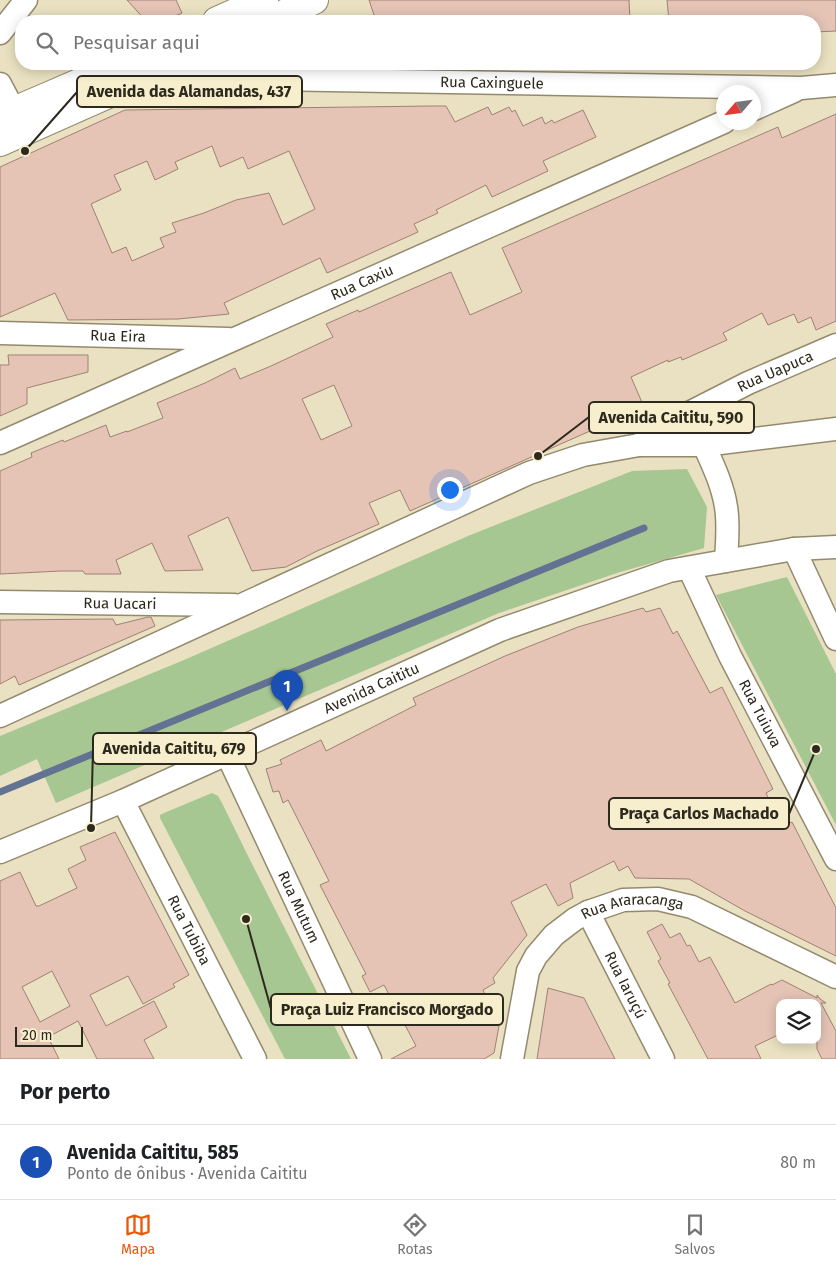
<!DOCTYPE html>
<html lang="pt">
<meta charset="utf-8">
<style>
body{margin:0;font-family:"Fira Sans",sans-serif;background:#f6f6f6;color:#202124}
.controls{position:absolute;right:15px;bottom:15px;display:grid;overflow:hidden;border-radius:10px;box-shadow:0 2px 12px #0003}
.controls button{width:45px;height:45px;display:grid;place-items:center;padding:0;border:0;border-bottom:1px solid #e0e0e0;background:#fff;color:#202124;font:25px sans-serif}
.compass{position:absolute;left:716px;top:85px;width:45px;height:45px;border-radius:50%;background:#fff;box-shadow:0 2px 12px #0003;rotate:242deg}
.scale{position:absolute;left:15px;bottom:12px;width:68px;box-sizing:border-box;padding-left:5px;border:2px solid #2d291d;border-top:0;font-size:14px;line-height:18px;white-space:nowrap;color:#2d291d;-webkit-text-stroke:4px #f7eece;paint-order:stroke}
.you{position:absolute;left:449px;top:489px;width:18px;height:18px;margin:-12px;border:4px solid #fff;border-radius:50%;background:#1a73e8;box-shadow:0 0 0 8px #1a73e833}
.badge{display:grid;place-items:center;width:32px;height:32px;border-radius:50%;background:#ea580c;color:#fff;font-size:16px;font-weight:700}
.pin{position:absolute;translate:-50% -41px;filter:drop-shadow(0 1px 2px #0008)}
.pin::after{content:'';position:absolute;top:26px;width:18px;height:15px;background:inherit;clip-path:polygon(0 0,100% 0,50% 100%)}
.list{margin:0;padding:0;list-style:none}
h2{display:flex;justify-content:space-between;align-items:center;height:65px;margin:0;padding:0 20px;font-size:21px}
h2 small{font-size:16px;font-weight:400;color:#757577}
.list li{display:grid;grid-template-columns:32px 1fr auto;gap:15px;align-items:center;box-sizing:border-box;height:75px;padding:0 20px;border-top:1px solid #e0e0e0}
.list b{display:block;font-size:19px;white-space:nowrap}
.list p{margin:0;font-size:16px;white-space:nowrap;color:#757577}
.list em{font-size:16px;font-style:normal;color:#757577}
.icon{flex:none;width:28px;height:28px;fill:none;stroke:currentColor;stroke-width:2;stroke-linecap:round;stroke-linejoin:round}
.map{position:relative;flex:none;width:836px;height:1059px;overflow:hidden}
.search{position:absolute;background:#fff;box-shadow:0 2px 12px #0003;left:15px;right:15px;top:15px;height:55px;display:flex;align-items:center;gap:12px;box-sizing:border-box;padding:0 18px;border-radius:20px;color:#757577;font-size:19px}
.sheet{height:140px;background:#fff}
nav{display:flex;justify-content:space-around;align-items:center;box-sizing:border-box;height:70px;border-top:1px solid #e0e0e0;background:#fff;font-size:14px;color:#757577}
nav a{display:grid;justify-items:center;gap:2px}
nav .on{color:#ea580c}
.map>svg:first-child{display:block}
.green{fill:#a6c692}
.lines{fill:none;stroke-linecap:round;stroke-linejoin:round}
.stream{stroke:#627292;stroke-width:7}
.building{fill:#e5c4b6;stroke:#9f8174;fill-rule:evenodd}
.minor-casing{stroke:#938a6e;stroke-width:25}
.tertiary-casing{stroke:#938a6e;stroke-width:30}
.minor{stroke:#fff;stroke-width:22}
.tertiary{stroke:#fff;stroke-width:28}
.labels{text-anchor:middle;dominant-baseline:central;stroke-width:4;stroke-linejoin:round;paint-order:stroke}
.street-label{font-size:15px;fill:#2d291d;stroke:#f7eece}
.leader{fill:none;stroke:#2d291d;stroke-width:2}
.callout-dot{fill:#2d291d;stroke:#f7eece;stroke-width:2}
.callout{fill:#f7eece;stroke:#2d291d;stroke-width:2}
.callout-label{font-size:16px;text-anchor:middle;font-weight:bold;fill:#2d291d}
</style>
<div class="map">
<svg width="836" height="1059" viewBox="0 0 836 1059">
<rect width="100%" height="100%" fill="#e9e1c1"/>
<g class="green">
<path d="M 687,469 L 707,507 L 704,548 L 617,573 L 499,613 L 56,803 L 37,759 L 0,776 L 0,736 L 184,660 L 468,536 L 632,471 Z"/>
<path d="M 787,577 L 836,674 L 836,825 L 716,595 Z"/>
<path d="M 212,793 L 218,796 L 222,803 L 246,852 L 351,1059 L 285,1059 L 160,818 L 160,815 L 164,813 Z"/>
</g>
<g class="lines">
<path class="stream" d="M 0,792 L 644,528"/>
</g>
<g class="building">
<path d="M 127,0 L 176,0 L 182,13 L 163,21 L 146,21 Z"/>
<path d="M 369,0 L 629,0 L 630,21 L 376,21 Z"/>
<path d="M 667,0 L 836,0 L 836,31 L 815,32 L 815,21 L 669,21 Z"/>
<path d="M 432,106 L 446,106 L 455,122 L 488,107 L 492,115 L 509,107 L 512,112 L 515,110 L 523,126 L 542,117 L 545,124 L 552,120 L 554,123 L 583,110 L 596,137 L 543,161 L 548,171 L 492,197 L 486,185 L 436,210 L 438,213 L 414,224 L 418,232 L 327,273 L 320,258 L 224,303 L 229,314 L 178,319 L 68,320 L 55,293 L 0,317 L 0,167 L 125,110 ZM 212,146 L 220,167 L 243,157 L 248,169 L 289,151 L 315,209 L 283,225 L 269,193 L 236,200 L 204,213 L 172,223 L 176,232 L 160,238 L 164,247 L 132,261 L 126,247 L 112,253 L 91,204 L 121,190 L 114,175 L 147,161 L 155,180 L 178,169 L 175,162 Z"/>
<path d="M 836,114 L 836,321 L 816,330 L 811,317 L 798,323 L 794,314 L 768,325 L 762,313 L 723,333 L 727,340 L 687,358 L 682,360 L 681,357 L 668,362 L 668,360 L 631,377 L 644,407 L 410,511 L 400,490 L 369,503 L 379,524 L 317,551 L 286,567 L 252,571 L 228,517 L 188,536 L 203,570 L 165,571 L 152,543 L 116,560 L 121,574 L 85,574 L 83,571 L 61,571 L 0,574 L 0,471 L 32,457 L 31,453 L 63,440 L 64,442 L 106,425 L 110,437 L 127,431 L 127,432 L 163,418 L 157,403 L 205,383 L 235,368 L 240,379 L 271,366 L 333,337 L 326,324 L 358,310 L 359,312 L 451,272 L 470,315 L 522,292 L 502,248 L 778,127 L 782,138 ZM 334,385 L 352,426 L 321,440 L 302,399 Z"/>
<path d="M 8,355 L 88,355 L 88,372 L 27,388 L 27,404 L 0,416 L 0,365 L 9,365 Z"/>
<path d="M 643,608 L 646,612 L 660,608 L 673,634 L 677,631 L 710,693 L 722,687 L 773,789 L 766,793 L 782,827 L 792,822 L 836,908 L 836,956 L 745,911 L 689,879 L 635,878 L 628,866 L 619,871 L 614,861 L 570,883 L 573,898 L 558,906 L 546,884 L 511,902 L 527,935 L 493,978 L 495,983 L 483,990 L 499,1026 L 494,1053 L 484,1059 L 391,1059 L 416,1046 L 384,985 L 370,992 L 362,976 L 366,974 L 320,885 L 329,881 L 288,800 L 283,803 L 279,791 L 273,792 L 266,769 L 282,764 L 280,760 L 321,740 L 326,751 L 416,705 L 413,698 L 505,656 L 578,627 Z"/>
<path d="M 148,617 L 151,617 L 155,626 L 19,685 L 15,676 L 0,684 L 0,620 L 113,619 L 116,625 Z"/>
<path d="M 115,832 L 189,975 L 173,984 L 175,987 L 143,1004 L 128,976 L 90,995 L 106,1026 L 154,1001 L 167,1027 L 144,1040 L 154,1059 L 97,1059 L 78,1021 L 48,1037 L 59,1059 L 0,1059 L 0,881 L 20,872 L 36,906 L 39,906 L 77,888 L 68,869 L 86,860 L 80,847 ZM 52,971 L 70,1006 L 40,1022 L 22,987 Z"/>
<path d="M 662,924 L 670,938 L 680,933 L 687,946 L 690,945 L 699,962 L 710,957 L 735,1003 L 771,984 L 772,985 L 782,980 L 817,998 L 817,995 L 820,999 L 826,1003 L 821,1003 L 836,1031 L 836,1059 L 822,1059 L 817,1049 L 817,1003 L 780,1003 L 780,1034 L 755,1046 L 761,1059 L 708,1059 L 668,984 L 670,983 L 658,961 L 661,959 L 647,932 Z"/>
<path d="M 548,988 L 584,998 L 615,1059 L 537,1059 Z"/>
</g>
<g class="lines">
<defs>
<g id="minor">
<path d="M 0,33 L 26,0"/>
<path id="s1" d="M 150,77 L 801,88 L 836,85"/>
<path d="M 0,84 L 22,126"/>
<path d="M 754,109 L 794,91"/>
<path id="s2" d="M 0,333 L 228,339"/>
<path id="s3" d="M 0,443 L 724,122"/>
<path id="s4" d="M 639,445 L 691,412 L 748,383 L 836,345"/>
<path d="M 704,445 C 713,465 723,486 726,507 C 729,525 727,544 726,561"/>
<path d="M 794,549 L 836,639"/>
<path id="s5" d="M 689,568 L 730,656 L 836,859"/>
<path id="s6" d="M 0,602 L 234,605"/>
<path d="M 0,716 L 529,473 L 583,455 L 639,445 L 704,445 L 836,429"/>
<path id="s7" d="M 227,754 L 370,1059"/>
<path id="s8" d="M 123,801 L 255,1059"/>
<path id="s9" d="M 0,852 L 123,801 L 500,630 L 669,571 L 794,549 L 836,547"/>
<path id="s10" d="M 588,912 L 663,1059"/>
<path id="s11" d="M 512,1059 L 528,971 L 536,956 L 554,935 L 575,919 L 588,912 L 623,900 L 658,899 L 692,907 L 836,977"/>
</g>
<g id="tertiary">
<path d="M 217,21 L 264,0"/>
<path d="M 269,21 L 314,0"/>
<path d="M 0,117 L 123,64"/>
<path d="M 0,142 L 176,64"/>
</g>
</defs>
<use href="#minor" class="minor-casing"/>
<use href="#tertiary" class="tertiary-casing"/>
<use href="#minor" class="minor"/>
<use href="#tertiary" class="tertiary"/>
</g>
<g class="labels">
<g class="street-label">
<text stroke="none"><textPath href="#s1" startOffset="342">Rua Caxinguele</textPath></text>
<text stroke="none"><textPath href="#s3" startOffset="396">Rua Caxiu</textPath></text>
<text stroke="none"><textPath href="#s2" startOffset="118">Rua Eira</textPath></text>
<text stroke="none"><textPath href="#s4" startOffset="155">Rua Uapuca</textPath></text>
<text stroke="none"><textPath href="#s6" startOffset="120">Rua Uacari</textPath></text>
<text stroke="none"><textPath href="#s9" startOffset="406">Avenida Caititu</textPath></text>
<text stroke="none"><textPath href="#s5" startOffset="162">Rua Tuiuva</textPath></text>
<text stroke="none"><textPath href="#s7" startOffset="169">Rua Mutum</textPath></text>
<text stroke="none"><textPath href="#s11" startOffset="221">Rua Araracanga</textPath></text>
<text stroke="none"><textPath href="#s8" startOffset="145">Rua Tubiba</textPath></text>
<text stroke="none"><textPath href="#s10" startOffset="82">Rua Iaruçú</textPath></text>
</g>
</g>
<path class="leader" d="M25 151L77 92M538 456L589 417M91 828L93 748M816 749L789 814M246 919L271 1009"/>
<g class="callout-dot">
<circle cx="25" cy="151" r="5"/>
<circle cx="538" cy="456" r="5"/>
<circle cx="91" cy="828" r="5"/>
<circle cx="816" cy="749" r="5"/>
<circle cx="246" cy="919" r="5"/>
</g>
<g class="callout">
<rect x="77" y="76" width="225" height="31" rx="5"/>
<rect x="589" y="402" width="165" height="31" rx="5"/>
<rect x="93" y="733" width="163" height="31" rx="5"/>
<rect x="609" y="798" width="180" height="31" rx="5"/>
<rect x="271" y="994" width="232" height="31" rx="5"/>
</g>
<g class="callout-label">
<text x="189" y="97">Avenida das Alamandas, 437</text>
<text x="671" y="423">Avenida Caititu, 590</text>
<text x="174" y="754">Avenida Caititu, 679</text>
<text x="699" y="819">Praça Carlos Machado</text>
<text x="387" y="1015">Praça Luiz Francisco Morgado</text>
</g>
</svg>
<div class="controls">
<button><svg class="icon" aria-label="layers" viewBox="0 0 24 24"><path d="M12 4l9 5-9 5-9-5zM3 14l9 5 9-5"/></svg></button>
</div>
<svg class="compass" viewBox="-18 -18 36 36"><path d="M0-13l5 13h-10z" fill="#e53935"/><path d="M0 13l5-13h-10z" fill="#757577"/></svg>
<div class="scale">20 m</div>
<div class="you"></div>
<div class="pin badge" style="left:287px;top:711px;background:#1a4fb4">1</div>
<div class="search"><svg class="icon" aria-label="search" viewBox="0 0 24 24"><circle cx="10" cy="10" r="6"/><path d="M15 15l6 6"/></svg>Pesquisar aqui</div>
</div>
<section class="sheet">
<h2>Por perto<small></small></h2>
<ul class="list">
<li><span class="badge" style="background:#1a4fb4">1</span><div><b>Avenida Caititu, 585</b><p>Ponto de ônibus · Avenida Caititu</p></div><em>80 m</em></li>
</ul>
</section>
<nav>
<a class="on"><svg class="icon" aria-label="map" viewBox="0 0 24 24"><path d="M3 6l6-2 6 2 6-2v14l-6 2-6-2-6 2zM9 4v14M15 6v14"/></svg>Mapa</a>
<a><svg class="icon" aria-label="directions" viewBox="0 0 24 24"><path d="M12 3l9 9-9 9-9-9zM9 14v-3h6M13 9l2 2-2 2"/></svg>Rotas</a>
<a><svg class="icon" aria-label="saved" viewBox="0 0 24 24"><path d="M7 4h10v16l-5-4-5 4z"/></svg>Salvos</a>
</nav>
